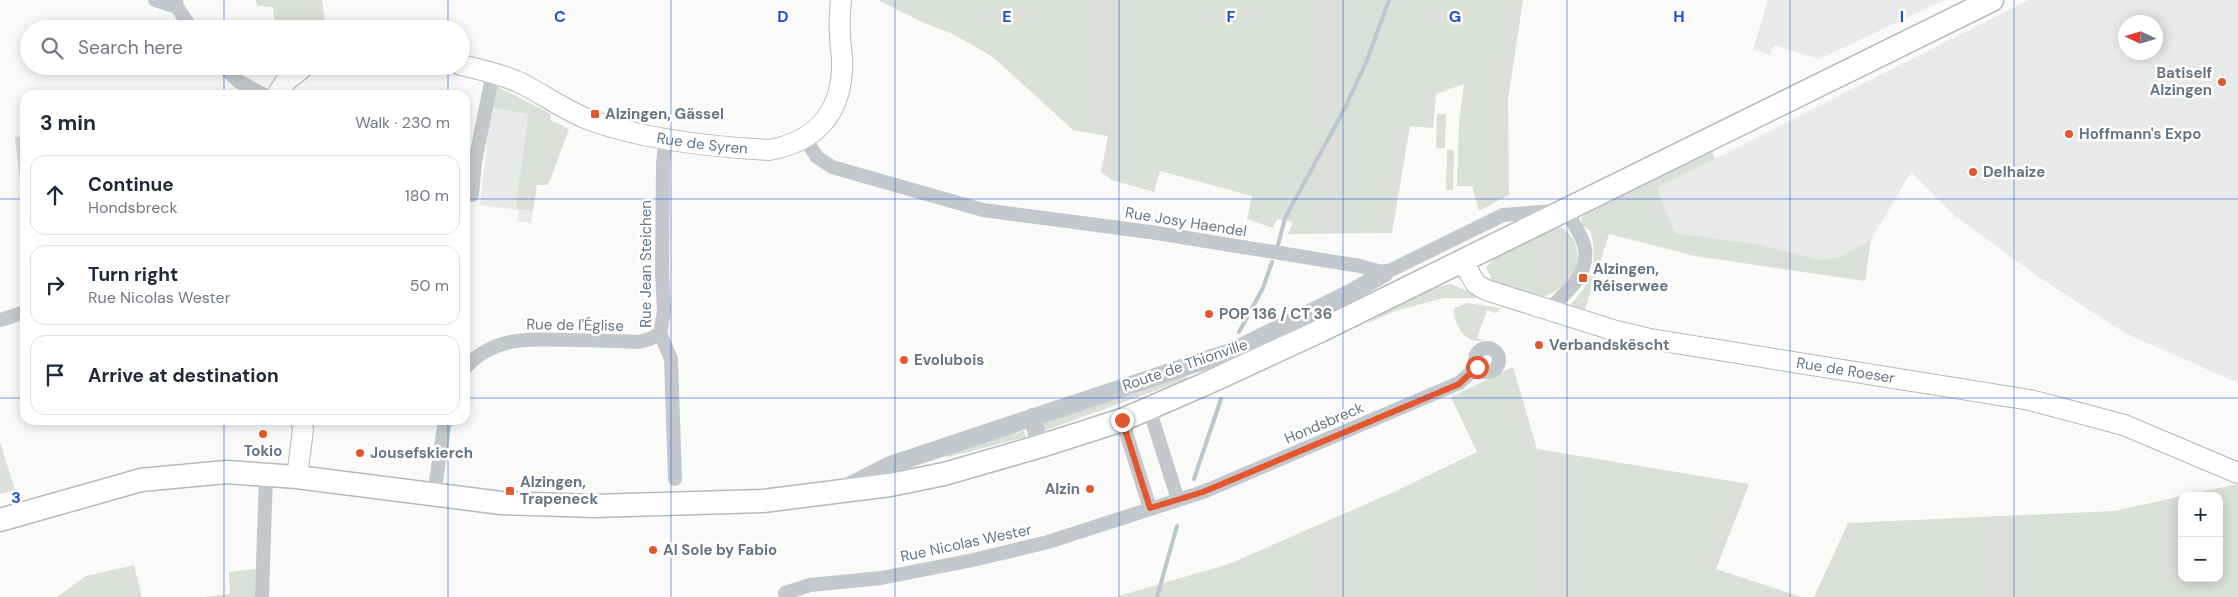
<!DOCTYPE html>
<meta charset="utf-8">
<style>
body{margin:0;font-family:"DM Sans",sans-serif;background:#f6f6f7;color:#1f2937}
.controls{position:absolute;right:15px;bottom:15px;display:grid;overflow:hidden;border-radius:10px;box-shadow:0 2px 12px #0003}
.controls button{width:45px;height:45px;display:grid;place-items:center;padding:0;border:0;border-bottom:1px solid #e0e1e3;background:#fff;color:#1f2937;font:25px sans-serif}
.compass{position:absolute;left:2118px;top:15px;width:45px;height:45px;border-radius:50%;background:#fff;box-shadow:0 2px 12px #0003;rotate:274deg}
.stop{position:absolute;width:15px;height:15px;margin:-11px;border:4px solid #e4572e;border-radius:50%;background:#fff}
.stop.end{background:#e4572e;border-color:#fff;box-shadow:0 1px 5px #0008}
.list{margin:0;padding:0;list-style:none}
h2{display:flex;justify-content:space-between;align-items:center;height:65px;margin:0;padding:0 20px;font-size:21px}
h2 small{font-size:16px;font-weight:400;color:#747a83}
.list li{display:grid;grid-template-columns:32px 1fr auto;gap:15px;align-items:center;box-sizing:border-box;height:80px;margin:0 10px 10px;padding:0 10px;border:1px solid #e0e1e3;border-radius:15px}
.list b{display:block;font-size:19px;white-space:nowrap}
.list p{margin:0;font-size:16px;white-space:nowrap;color:#747a83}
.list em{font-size:16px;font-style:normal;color:#747a83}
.icon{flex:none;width:28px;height:28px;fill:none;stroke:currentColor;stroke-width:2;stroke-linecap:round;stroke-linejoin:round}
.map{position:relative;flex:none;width:2238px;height:597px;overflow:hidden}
.search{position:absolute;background:#fff;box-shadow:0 2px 12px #0003;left:20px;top:20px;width:450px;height:55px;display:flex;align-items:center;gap:12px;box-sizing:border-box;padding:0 18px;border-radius:28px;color:#747a83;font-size:19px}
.panel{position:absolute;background:#fff;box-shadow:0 2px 12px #0003;left:20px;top:90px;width:450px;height:335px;border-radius:15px}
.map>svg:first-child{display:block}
.built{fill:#e8e9e9;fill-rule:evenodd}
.green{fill:#dadfd7}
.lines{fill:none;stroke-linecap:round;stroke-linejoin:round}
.stream{stroke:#bbc7cb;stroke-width:4}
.secondary-casing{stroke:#b3babf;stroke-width:22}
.primary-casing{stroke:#b5babe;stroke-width:25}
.minor{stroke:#c3c8cc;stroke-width:14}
.tertiary{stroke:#c3c8cc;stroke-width:18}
.secondary{stroke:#fff;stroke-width:20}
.primary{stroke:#fff;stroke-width:22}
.route{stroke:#e4572e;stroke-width:6}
.grid{fill:none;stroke:#1d4ed8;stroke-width:1;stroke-opacity:0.55}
.poi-dot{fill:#e4572e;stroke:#fff;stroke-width:2}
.labels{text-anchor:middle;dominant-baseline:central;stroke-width:5;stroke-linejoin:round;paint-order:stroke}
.poi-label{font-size:15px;font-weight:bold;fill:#657683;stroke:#fff;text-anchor:start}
.street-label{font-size:15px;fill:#657683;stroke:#fff}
.grid-label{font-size:16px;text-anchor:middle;font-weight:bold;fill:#1d4ed8;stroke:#fff;stroke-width:5;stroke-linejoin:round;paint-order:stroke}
</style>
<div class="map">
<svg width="2238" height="597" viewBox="0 0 2238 597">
<rect width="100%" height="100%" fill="#fafaf8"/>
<g class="built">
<path d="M 1768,0 L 1945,0 L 1819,59 L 1774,45 L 1770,55 L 1753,50 Z"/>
<path d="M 2029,0 L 2238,0 L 2238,383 L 2125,333 L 2043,280 L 1955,216 L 1911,172 L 1871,240 L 1839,257 L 1821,260 L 1757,244 L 1675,233 L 1657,188 ZM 2126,22 L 2156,22 L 2156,52 L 2126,52 Z"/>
<path d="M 491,107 L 551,114 L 550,120 L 566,127 L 547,185 L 537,185 L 531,223 L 517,221 L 519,210 L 480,205 Z"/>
</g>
<g class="green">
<path d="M 256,0 L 322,0 L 326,29 L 275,29 L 273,7 L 257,6 Z"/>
<path d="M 878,0 L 1523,0 L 1508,100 L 1509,195 L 1479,211 L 1472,186 L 1457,186 L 1459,122 L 1464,84 L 1436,94 L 1433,128 L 1410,126 L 1392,233 L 1288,234 L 1293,222 L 1277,219 L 1273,228 L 1247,219 L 1252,196 L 1160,171 L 1154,192 L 1112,180 L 1101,172 L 1108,136 L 1073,130 L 993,57 L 955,35 L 920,21 Z"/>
<path d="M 494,85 L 551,114 L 550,120 L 569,129 L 551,178 L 547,185 L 537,185 L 533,211 L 516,208 L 528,114 L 491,107 Z"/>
<path d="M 1437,114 L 1446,114 L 1445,148 L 1436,148 Z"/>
<path d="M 25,136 L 25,186 L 21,187 L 15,137 Z"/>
<path d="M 1447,150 L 1454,150 L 1453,190 L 1446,190 Z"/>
<path d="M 1712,152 L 1715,159 L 1657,188 L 1675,233 L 1757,244 L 1821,260 L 1839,257 L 1871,240 L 1865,281 L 1695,256 L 1609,234 L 1585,310 L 1570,305 C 1593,281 1599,263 1590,230 L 1582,225 L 1581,218 L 1585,212 Z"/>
<path d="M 1557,226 C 1581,234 1584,267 1566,284 C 1558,291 1548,295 1538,299 L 1489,281 L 1491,276 L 1487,270 L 1487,266 L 1500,253 Z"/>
<path d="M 1451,284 L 1479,296 L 1478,298 L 1444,298 L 1395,311 L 1366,324 C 1392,308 1421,289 1451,284 Z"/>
<path d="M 1468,303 L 1500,308 L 1496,313 L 1487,310 L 1477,338 L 1484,340 C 1467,346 1453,325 1454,308 Z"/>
<path d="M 1513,367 L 1537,449 L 1749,484 L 1716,569 L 1801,597 L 1115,597 L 1229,564 L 1396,491 L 1477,452 L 1451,397 Z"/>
<path d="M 1186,376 L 1188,379 L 1046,430 L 1043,422 Z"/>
<path d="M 1024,431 L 1026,437 L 948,457 L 947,451 Z"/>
<path d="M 0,442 L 15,490 L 0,494 Z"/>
<path d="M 2238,484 L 2238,597 L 1814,597 L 1848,523 L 2114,511 L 2182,496 L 2182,578 L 2219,578 L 2219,496 L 2182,496 Z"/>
<path d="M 134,565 L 142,597 L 57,597 L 86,576 Z"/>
<path d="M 256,569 L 255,597 L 204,597 L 230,594 L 229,572 Z"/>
</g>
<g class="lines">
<g class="stream">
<path d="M 1278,245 L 1285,218 L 1345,108 L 1367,60 L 1389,0"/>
<path d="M 1239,332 L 1263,288 L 1272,262"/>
<path d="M 1194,479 L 1221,399"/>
<path d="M 1157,597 L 1177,526"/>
</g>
<defs>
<g id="secondary">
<path id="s1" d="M 461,65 C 479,69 499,74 516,81 C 541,92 563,110 590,120 C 642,139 713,147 769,150 C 814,142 840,116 842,69 C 843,58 840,46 840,35 C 839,23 840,11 841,0"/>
<path d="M 277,95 L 286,81 L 305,66"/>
<path id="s2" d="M 1462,261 L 1476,284 L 1486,290 L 1616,331 L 1650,339 L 2030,400 L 2124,425 L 2238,473"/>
<path d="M 297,477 L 303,430 L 301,420"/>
</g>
<path id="primary" d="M 0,520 L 141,480 L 226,472 L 297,477 L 501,503 L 594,506 L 763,501 L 890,485 L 944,474 L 1041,446 L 1122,420 L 1203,385 L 1320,331 L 1992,0"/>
</defs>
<use href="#secondary" class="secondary-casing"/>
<use href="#primary" class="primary-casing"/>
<g class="minor">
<path d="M 155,0 L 177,7"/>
<path d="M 176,0 L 177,7 L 192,29"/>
<path d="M 222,66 L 238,81 L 264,95"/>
<path d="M 666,138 L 663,163 L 662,272 L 664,312 L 660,333 L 671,359 L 675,479"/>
<path d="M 805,139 L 817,157 L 832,167 L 983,210 L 1150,232 L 1360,266 L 1385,273 L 1503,215 L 1566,210 C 1572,222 1583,236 1585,249 C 1589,275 1566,293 1550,308"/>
<path d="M 472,195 L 475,162 L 493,73"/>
<path d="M 0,320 L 25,312"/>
<circle cx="1487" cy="360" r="12"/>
<path d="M 465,368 C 494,336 529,339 568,340 C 591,340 615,341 638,342 L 650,339 L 660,333"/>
<path d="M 1149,408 L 1178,500"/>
<path d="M 1122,420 L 1150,508"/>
<path d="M 434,495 L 445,420"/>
<path d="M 785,593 L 810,585 L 881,578 L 973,560 L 1048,542 L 1203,492 L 1459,383 L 1477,367"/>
<path d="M 262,596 L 266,474"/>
</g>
<g class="tertiary">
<path d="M 1032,417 L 1041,446"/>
<path d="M 847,487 L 890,465 L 1233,351 L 1350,293 L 1385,273"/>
</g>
<use href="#secondary" class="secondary"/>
<use href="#primary" class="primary"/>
</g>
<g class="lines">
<path class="route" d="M 1122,420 L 1150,508 L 1203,492 L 1459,384 L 1477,367"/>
</g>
<path class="grid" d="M 224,0 L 224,29M 448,0 L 448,29M 671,0 L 671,597M 895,0 L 895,597M 1119,0 L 1119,597M 1343,0 L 1343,597M 1567,0 L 1567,597M 1790,0 L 1790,597M 2014,0 L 2014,597M 224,66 L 224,95M 448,66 L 448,95M 0,199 L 25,199M 465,199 L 2238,199M 0,398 L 25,398M 465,398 L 2238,398M 224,420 L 224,597M 448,420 L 448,597"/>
<g class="poi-dot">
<circle cx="2222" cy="82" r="5"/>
<rect x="590" y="109" width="10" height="10" rx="2.5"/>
<circle cx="2069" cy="134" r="5"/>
<circle cx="1973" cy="172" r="5"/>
<rect x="1578" y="273" width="10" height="10" rx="2.5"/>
<circle cx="1209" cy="314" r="5"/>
<circle cx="1539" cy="345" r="5"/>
<circle cx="904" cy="360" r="5"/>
<circle cx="263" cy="434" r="5"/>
<circle cx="360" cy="453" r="5"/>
<circle cx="1090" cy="489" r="5"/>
<rect x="505" y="486" width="10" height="10" rx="2.5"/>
<circle cx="653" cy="550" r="5"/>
</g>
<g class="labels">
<g class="poi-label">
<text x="2212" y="73" text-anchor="end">Batiself<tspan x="2212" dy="17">Alzingen</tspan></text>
<text x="605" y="114">Alzingen, Gässel</text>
<text x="2079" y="134">Hoffmann's Expo</text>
<text x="1983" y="172">Delhaize</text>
<text x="1593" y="269">Alzingen,<tspan x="1593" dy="17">Réiserwee</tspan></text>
<text x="1219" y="314">POP 136 / CT 36</text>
<text x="1549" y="345">Verbandskëscht</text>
<text x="914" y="360">Evolubois</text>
<text x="263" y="451" text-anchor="middle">Tokio</text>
<text x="370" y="453">Jousefskierch</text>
<text x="520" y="482">Alzingen,<tspan x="520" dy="17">Trapeneck</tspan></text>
<text x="1080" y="489" text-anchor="end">Alzin</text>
<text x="663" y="550">Al Sole by Fabio</text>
</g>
<g class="street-label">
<text stroke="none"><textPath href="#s1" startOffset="256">Rue de Syren</textPath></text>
<text transform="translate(1186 222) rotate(9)">Rue Josy Haendel</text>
<text transform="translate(646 264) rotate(-90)">Rue Jean Steichen</text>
<text transform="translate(575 325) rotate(1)">Rue de l'Église</text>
<text transform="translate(1185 365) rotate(-19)">Route de Thionville</text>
<text stroke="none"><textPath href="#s2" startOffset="408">Rue de Roeser</textPath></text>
<text transform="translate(1324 423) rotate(-23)">Hondsbreck</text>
<text transform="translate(966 543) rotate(-12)">Rue Nicolas Wester</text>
</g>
</g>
<g class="grid-label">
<text x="560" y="22">C</text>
<text x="783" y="22">D</text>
<text x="1007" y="22">E</text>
<text x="1231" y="22">F</text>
<text x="1455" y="22">G</text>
<text x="1679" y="22">H</text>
<text x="1902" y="22">I</text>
<text x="16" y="503">3</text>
</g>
</svg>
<div class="controls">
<button>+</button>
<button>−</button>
</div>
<svg class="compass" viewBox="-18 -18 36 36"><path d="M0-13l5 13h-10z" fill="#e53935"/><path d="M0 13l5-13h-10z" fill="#747a83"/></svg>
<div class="stop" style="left:1477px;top:367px"></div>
<div class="stop end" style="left:1122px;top:420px"></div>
<div class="search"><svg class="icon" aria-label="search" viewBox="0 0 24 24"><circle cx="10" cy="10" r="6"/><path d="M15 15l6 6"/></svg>Search here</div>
<section class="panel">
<h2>3 min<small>Walk · 230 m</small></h2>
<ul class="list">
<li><svg class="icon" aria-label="ahead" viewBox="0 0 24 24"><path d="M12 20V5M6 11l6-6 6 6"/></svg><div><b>Continue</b><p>Hondsbreck</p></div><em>180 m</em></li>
<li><svg class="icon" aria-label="right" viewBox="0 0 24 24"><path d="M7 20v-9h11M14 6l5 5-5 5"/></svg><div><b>Turn right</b><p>Rue Nicolas Wester</p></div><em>50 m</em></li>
<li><svg class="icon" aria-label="arrive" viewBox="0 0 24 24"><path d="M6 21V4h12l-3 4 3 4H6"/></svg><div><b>Arrive at destination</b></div></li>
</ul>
</section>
</div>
